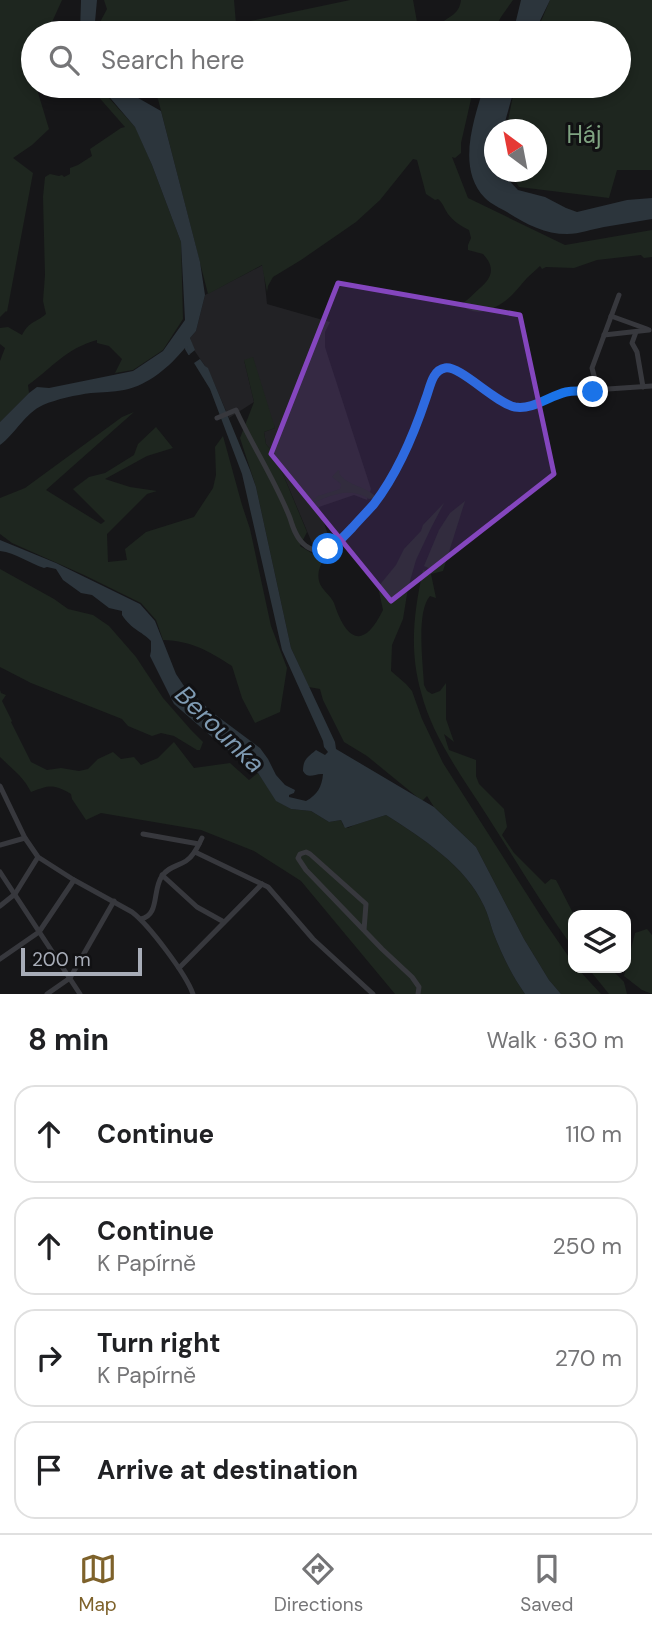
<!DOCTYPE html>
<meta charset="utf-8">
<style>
body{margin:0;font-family:"DM Sans",sans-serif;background:#f6f6f6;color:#202124}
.controls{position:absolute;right:21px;bottom:21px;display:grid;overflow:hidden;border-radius:14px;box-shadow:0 4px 10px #0003}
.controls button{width:63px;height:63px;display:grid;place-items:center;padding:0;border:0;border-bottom:2px solid #e0e0e0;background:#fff;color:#202124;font:35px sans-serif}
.compass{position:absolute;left:484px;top:119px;width:63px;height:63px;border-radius:50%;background:#fff;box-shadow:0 4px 10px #0003;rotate:328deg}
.scale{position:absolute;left:21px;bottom:18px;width:121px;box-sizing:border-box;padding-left:7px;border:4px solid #a8adb8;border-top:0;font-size:19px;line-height:24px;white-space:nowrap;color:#a8adb8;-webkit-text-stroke:5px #111113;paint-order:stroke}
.stop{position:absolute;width:21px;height:21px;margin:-16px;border:5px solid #1a73e8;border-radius:50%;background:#fff}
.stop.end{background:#1a73e8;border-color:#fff;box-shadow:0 2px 7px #0008}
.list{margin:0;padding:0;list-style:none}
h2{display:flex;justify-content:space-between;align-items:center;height:91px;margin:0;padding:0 28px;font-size:30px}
h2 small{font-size:23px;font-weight:400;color:#757577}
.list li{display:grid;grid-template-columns:46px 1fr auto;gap:21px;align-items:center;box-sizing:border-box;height:98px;margin:0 14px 14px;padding:0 14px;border:2px solid #e0e0e0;border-radius:21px}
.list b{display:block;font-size:26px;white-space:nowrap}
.list p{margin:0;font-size:23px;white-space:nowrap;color:#757577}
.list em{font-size:23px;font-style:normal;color:#757577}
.icon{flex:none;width:38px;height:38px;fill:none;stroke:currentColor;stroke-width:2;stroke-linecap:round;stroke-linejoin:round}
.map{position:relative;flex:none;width:652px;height:994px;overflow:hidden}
.search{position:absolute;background:#fff;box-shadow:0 4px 10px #0003;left:21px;right:21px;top:21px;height:77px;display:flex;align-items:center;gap:18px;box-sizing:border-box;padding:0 24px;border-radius:38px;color:#757577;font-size:26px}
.sheet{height:539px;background:#fff}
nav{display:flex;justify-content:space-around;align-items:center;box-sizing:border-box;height:98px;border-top:2px solid #e0e0e0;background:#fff;font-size:19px;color:#757577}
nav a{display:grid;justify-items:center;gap:4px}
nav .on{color:#7e622b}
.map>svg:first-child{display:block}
.built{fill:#222225}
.green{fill:#1e261f}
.water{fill:#2c353c}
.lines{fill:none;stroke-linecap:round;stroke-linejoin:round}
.stream{stroke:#2c353c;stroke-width:2}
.minor{stroke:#37383d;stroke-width:5}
.route{stroke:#1a73e8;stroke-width:9}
.marked{fill:#8446be;fill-opacity:0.2;stroke:#8446be;stroke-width:5;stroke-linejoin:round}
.labels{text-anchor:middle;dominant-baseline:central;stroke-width:6;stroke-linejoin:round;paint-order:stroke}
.park-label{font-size:24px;fill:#7fa381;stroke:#111113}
.water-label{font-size:26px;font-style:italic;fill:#7f9bb3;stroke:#111113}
</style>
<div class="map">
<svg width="652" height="994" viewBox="0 0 652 994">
<rect width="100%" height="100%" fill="#161618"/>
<path class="built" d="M 263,265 L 267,304 L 330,322 L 325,332 L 325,347 L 371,489 L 367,500 L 354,495 L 319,507 L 329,538 L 312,543 L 275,455 L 266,444 L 264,432 L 275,428 L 244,360 L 254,402 L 229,418 L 208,369 L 205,366 L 194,350 L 190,338 L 196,331 L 205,295 Z"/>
<g class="green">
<path d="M 0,0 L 62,0 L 47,33 L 33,33 L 33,63 L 31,69 L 33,77 L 33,86 L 36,86 L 49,129 L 32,145 L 13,158 L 33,173 L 7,312 L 6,311 L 0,317 Z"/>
<path d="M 104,0 L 234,0 L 236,24 L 350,0 L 413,0 L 419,33 L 97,33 L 98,26 L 107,9 Z"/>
<path d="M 461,0 L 513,0 L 501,17 L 492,33 L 434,33 C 437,30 439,26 442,23 C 450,15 459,15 461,0 Z"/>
<path d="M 550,0 L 652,0 L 652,170 L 617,170 L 609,198 L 519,187 L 510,172 L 536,172 L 536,130 L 506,130 L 515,86 L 619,86 L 619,33 L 536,33 Z"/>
<path d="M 89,86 L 98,86 L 136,128 L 152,165 L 181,242 L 183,319 L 163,350 L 133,370 L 115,373 L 122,359 L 109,346 L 97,343 L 97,340 C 65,349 53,367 28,385 L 29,393 L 0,422 L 0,361 L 5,348 L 0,344 L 0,328 L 8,327 L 22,335 C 30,320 36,323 46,314 L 43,301 L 45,275 L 43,197 L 45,177 L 50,174 L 59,176 L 62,175 L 64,177 L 70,174 L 70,168 L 78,165 L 92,156 L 90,149 L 121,128 L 125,127 Z"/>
<path d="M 147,86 L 474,86 L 461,143 L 461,153 L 455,158 L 452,157 L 468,198 L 565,245 L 652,230 L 652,257 L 644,258 L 641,255 L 597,260 L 574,268 L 546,267 L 542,269 L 540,266 C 536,270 531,274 527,278 C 522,283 518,289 512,295 C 500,307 477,319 463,306 L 463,303 C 469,299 474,293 480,288 C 493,277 495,267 483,254 L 468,250 L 468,245 L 471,238 L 469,230 C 461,226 454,222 448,214 C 444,208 443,203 438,199 L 435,200 L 426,194 L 417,160 L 413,159 L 380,200 L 356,222 L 301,260 L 273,277 L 268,286 L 267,292 L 262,265 L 208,294 L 158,99 Z"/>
<path d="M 253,357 L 275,428 L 264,432 L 266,444 L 275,455 L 307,532 L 300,546 L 323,560 C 320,567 317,572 319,581 C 321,590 331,595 334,603 C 346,640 363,651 383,610 L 378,587 L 396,565 L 404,549 L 421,531 L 423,525 L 444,503 L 431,528 L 416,560 L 408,588 L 403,619 L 392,645 L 391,671 L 406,684 L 412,691 L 422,719 L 443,763 L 544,921 L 573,963 L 573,968 L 577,968 L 601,994 L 561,994 L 549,980 L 524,939 L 476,847 L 434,807 L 427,796 L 422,801 L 367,756 L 344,742 L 323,700 L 320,689 L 309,687 L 291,648 L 256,487 L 240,438 L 254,402 L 244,360 Z"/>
<path d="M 134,412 L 46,490 L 101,524 L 105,521 L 73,489 L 89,477 L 105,473 L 134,455 L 138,444 L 156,427 L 173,448 L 147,456 L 105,479 L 130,487 L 157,491 L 147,494 L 107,534 L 108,562 L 127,560 L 125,549 L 146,532 L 194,517 L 213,488 L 216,475 L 215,447 L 223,436 L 242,505 L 250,529 L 271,626 L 287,668 L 280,712 L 255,723 L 242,698 L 232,666 C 208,651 193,641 163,640 L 156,620 L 141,603 L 84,575 L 12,543 L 0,534 L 0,498 L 25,488 L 122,417 Z"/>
<path d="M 338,470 L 340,471 L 339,473 C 346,485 364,486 374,495 L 374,498 L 369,499 C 355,490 340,492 325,498 C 319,500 316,503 309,503 L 318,496 L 340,489 L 341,484 L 332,477 Z"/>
<path d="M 465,501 L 443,571 L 431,574 L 436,598 L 430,596 C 416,612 423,663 424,685 L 427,691 L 432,694 L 440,691 L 446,683 L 446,719 L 454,742 L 444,734 L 449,750 L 476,760 L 476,776 L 479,784 L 504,809 L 507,827 L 502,835 L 514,853 L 545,884 L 551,879 L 556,880 L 574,915 L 573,948 C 542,905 515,859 486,814 C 461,775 432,736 421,692 C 409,650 414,611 423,570 L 430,572 L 433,570 L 424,566 L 439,530 L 450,513 Z"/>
<path d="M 0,569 L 54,599 L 68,609 L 93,615 L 109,626 L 136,657 L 163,698 L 191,730 L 203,742 L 200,750 L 197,750 L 174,736 L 161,733 L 152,736 L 128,726 L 122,719 L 31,683 L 0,667 Z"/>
<path d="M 0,690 L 1,693 L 6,695 L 2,701 L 12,721 L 11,722 L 31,762 L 47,770 L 61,768 L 79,771 L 88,769 L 98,759 L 113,752 L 121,759 L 134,757 L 141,765 L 158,758 L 174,742 L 194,768 L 230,763 L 249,780 L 258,773 L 277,801 L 291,809 L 311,811 L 329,822 L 341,820 L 343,825 L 348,828 L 354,825 L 386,815 C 422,838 466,866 484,906 C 488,914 490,923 493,932 C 501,953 512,976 525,994 L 395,994 L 301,881 L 254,851 L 201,830 L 101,813 L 86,820 L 72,799 L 71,794 C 53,784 50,785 31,792 C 23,776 12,769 0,757 Z"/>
<path d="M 647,929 L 652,935 L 652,994 L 642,990 L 624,976 L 635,933 Z"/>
<path d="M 588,968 L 610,968 L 624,982 L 627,994 L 609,994 Z"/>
</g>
<g class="water">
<path d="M 81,0 L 97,0 L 94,33 L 80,33 Z"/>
<path d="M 521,0 L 550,0 L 534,33 L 511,33 L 514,29 Z"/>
<path d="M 100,86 L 117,86 L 161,111 L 200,262 L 205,295 L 196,331 L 190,338 L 195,350 L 190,354 L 185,348 C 169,367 149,385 124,390 C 113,392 102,392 91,393 C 76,395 57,399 43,405 C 25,413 16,433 0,445 L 0,422 L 29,393 L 37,387 L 49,388 L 133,371 L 163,351 L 185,320 L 181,242 L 152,165 L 135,127 Z"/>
<path d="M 484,86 L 515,86 L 503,129 L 494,130 L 494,172 L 501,172 L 518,190 L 545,197 L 566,208 L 577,212 L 627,200 L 652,198 L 652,219 C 636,222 620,224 604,227 C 592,229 580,234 567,234 C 545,234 526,224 507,212 C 500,208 491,204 485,198 C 456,168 474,120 484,86 Z"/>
<path d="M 200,359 L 205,366 L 208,368 L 250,470 L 256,487 L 291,648 L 335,742 L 336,749 L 434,807 L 476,847 L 524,939 L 549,980 L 561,994 L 525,994 C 512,976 501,953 493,932 C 490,923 488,914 484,906 C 466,866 422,838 386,815 L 345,828 L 341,820 L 329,822 L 311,811 L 291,809 L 276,801 L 258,773 L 220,744 L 174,704 L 150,656 L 151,651 L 151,641 C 140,630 132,630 122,615 L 122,611 L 109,608 L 92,595 L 81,593 L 63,580 L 56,569 L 47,567 L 44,568 C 29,563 16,553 0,551 L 0,540 L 56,563 L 140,604 L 155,621 L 176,674 L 184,686 L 213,713 L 260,748 L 268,759 L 276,775 L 285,785 L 295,790 L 294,793 L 289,795 L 289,797 L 306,801 C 317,795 322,787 323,774 C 315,773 308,780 303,771 C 303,759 308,757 316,750 L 325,755 L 328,752 L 324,747 L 323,741 L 282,650 L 242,474 L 210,389 L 194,363 Z"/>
</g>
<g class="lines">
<path class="stream" d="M 187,347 L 186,349 L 189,354"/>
<g class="minor">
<path d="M 611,316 L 647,329"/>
<path d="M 636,332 L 632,343 L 637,352 L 643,387"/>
<path d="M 604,335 L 649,330"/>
<path d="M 598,391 L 592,368 L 619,295"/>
<path d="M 217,418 L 236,410 C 253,447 275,480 290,518 C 293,528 297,540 306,546 C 315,553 327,550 336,544 L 374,504 L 401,460 L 417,424 L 434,376 L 441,369 L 451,368 L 474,381 L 501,402 L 516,407 L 528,407 L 564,392 L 652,386"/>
<path d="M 0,786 L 25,838 L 38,857 L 74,880 L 132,912 C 149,925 186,974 193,994"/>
<path d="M 143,834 L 199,844"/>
<path d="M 0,845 L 25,838"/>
<path d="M 195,852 L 268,887 L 313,939 L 373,994"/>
<path d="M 0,872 L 80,994"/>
<path d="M 162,875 L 197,907 L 224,922"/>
<path d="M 0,906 L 15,894 L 38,857"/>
<path d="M 141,919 C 160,915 152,890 162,876 C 168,867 178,866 186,861 C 194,856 198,846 202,838"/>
<path d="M 364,930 L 366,904 L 310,854 L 306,852 L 300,854 L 298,858 L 306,870 L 382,949 L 412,977 L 419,987 L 418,994"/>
<path d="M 0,959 L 39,932 L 74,880"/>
<path d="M 179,968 L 262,884"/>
<path d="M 47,994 L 70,978 L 114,901"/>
</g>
</g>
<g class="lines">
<path class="route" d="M 328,549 C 338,544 344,536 352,528 C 359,520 367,512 374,504 C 397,474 414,434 426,398 C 430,388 432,370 445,368 C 460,365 495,403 515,407 C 533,410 549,396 566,392 C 575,390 584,391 593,392"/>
</g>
<path class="marked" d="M 338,283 L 520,315 L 554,474 L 391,601 L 271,454 Z"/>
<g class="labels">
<g class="park-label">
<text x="584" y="134">Háj</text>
</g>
<g class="water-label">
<text transform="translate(220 729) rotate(44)">Berounka</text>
</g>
</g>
</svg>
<div class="controls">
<button><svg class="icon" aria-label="layers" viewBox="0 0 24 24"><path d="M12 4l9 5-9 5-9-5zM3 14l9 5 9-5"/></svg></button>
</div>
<svg class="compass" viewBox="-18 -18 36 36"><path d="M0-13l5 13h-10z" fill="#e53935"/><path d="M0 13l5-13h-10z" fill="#757577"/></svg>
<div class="scale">200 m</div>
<div class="stop" style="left:328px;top:549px"></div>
<div class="stop end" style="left:593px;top:392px"></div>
<div class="search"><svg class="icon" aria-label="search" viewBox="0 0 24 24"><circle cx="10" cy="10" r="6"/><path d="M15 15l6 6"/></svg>Search here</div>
</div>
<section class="sheet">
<h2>8 min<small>Walk · 630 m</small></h2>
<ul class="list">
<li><svg class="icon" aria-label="ahead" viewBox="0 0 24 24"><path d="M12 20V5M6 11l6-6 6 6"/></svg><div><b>Continue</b></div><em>110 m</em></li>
<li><svg class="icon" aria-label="ahead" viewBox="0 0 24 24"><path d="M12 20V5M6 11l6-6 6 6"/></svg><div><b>Continue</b><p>K Papírně</p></div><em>250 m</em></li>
<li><svg class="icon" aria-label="right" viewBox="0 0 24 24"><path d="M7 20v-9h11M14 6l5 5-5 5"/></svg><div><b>Turn right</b><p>K Papírně</p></div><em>270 m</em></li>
<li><svg class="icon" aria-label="arrive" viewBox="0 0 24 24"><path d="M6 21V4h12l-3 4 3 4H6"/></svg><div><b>Arrive at destination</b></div></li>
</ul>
</section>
<nav>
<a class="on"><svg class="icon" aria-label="map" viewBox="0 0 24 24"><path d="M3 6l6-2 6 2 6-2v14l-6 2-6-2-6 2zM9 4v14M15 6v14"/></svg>Map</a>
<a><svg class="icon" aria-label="directions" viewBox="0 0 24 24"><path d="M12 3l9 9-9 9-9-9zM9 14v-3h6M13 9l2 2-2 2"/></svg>Directions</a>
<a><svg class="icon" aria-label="saved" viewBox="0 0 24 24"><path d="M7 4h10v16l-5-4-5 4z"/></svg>Saved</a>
</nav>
